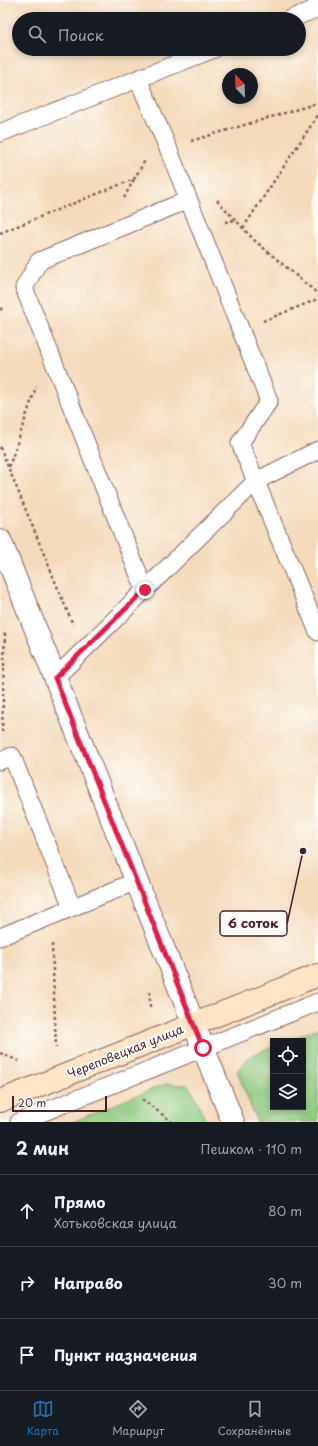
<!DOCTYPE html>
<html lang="ru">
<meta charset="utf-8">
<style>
body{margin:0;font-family:"Playpen Sans",sans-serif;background:#20242c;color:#f1f3f6}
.controls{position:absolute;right:12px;bottom:12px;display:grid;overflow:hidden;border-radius:0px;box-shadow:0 2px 6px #0003}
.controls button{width:36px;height:36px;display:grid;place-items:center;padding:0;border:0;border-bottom:1px solid #363941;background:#171b24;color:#f1f3f6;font:20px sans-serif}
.compass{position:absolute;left:222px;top:68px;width:36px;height:36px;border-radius:50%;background:#171b24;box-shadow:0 2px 6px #0003;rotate:337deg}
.scale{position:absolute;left:12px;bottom:10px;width:95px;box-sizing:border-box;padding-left:4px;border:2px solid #4a1f2b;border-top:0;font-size:11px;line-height:14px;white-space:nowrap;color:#4a1f2b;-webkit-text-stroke:3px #fdfcf7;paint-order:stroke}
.stop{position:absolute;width:12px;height:12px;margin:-9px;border:3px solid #e11d48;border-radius:50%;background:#fff}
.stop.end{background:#e11d48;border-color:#fff;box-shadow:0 1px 4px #0008}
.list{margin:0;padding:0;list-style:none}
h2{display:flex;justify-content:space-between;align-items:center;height:52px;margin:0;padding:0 16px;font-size:17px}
h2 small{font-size:13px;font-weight:400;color:#9ea1a6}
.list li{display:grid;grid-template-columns:26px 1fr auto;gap:12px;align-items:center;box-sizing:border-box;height:72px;padding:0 16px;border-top:1px solid #363941}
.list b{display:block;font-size:15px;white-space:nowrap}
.list p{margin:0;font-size:13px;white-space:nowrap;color:#9ea1a6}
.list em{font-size:13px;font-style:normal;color:#9ea1a6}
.icon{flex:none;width:22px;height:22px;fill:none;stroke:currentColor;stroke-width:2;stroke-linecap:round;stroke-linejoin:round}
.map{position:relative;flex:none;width:318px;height:1122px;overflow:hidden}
.search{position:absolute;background:#171b24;box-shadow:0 2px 6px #0003;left:12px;right:12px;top:12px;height:44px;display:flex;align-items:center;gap:10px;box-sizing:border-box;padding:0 14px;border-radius:22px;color:#9ea1a6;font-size:15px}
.sheet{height:268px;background:#171b24}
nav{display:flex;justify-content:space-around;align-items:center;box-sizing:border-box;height:56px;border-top:1px solid #363941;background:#171b24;font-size:11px;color:#9ea1a6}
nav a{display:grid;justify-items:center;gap:2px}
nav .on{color:#1f6fb2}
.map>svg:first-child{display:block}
.green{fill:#8dc77b;stroke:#6c7353}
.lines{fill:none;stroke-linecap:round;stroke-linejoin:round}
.lane-casing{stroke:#85605d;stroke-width:19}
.street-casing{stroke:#85605d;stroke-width:24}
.secondary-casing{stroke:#85605d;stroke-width:24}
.path{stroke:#85605d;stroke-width:2.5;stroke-dasharray:3 3;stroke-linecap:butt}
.lane{stroke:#fff;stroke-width:17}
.street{stroke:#fff;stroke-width:22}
.secondary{stroke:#ffe4c6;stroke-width:22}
.route{stroke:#e11d48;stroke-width:5}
.labels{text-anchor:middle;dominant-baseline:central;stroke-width:4;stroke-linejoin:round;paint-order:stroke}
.street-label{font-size:12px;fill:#4a1f2b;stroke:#fdfcf7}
.leader{fill:none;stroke:#4a1f2b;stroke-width:1.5}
.callout-dot{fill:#4a1f2b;stroke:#fdfcf7;stroke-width:1.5}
.callout{fill:#fdfcf7;stroke:#4a1f2b;stroke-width:1.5}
.callout-label{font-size:13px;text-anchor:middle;font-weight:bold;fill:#4a1f2b}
</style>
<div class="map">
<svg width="318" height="1122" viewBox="0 0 318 1122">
<rect width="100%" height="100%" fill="#fdfcf7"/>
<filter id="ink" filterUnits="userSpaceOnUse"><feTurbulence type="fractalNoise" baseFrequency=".025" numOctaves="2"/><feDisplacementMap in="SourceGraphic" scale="8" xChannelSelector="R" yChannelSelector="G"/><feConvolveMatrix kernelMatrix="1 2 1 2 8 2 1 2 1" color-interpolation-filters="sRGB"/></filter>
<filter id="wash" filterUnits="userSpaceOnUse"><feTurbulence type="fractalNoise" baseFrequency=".012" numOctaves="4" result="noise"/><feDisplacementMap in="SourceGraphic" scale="16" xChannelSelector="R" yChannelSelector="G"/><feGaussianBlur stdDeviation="0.9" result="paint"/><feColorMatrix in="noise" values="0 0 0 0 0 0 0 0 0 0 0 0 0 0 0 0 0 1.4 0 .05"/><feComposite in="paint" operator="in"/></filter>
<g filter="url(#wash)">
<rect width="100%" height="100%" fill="#f3dabb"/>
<g class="green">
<path d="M 318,1028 L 318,1122 L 257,1122 L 237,1071 L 250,1056 L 273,1047 L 273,1107 L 303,1107 L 303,1041 L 287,1041 Z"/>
<path d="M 165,1084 L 187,1085 L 194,1094 L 206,1122 L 72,1122 Z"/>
</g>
</g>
<g filter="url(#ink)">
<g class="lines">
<defs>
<g id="lane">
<path d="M 290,19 L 316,9 L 317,0"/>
<path d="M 138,79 L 168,148 L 269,401 L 240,443 L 318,632"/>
<path d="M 0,133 L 214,49"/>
<path d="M 145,590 L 24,288 L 39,261 L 188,200"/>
<path d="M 55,678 L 256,481 L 318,450"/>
<path d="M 0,761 L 12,756 L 72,907"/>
<path d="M 0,937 L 137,881"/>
<path d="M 19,1122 L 318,1002"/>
</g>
<path id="street" d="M 0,540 L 233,1122"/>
<path id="secondary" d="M 0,1101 L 318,975"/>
</defs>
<use href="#lane" class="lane-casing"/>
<use href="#street" class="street-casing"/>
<use href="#secondary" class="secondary-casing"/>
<g class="path">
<path d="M 191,141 L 318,103"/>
<path d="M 124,198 L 134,179"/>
<path d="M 217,200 L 254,240 L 318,294"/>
<path d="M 225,222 L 235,220"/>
<path d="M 243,228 L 318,115"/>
<path d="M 0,233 L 134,179 L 146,159"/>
<path d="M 0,310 L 4,306"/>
<path d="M 263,321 L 318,299"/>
<path d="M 0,447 L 73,625"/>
<path d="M 9,467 L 36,387"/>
<path d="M 2,732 L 5,631"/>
<path d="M 52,944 L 56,1047"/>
<path d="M 150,992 L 150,1010"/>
<path d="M 0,1053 L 19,1061"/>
<path d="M 142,1099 L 172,1122"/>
</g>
<use href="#lane" class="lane"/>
<use href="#street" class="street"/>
<use href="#secondary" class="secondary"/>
</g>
</g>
<g class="lines" filter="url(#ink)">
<path class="route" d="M 145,590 L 55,678 L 203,1048"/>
</g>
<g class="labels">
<g class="street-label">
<text transform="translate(125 1051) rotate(-22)">Череповецкая улица</text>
</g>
</g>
<path class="leader" d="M303 851L287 924"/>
<circle class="callout-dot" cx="303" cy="851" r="4"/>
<rect class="callout" x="220" y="911" width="67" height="25" rx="4"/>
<g class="callout-label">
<text x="253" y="928">6 соток</text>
</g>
</svg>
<div class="controls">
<button><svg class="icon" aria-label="locate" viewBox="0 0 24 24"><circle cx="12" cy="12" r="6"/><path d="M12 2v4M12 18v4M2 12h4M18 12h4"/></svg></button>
<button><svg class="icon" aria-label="layers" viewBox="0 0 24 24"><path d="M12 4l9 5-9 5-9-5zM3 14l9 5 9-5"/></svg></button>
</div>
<svg class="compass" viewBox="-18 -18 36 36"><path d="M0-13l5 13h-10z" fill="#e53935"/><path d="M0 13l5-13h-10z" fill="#9ea1a6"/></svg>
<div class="scale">20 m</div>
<div class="stop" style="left:203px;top:1048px"></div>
<div class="stop end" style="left:145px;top:590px"></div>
<div class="search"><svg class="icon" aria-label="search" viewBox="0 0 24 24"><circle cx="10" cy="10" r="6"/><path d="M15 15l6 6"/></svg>Поиск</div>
</div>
<section class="sheet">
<h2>2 мин<small>Пешком · 110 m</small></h2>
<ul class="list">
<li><svg class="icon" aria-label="ahead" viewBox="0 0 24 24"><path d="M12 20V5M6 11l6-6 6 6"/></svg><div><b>Прямо</b><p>Хотьковская улица</p></div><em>80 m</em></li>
<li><svg class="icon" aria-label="right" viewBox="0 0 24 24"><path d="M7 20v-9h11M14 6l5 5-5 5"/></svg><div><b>Направо</b></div><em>30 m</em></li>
<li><svg class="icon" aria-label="arrive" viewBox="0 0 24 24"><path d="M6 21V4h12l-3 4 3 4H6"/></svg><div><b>Пункт назначения</b></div></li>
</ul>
</section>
<nav>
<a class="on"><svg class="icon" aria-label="map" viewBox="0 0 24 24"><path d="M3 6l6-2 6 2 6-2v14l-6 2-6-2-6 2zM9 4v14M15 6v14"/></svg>Карта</a>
<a><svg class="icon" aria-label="directions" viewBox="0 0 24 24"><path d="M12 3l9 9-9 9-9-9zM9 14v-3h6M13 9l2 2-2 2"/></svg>Маршрут</a>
<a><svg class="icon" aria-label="saved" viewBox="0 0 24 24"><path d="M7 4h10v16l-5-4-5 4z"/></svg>Сохранённые</a>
</nav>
